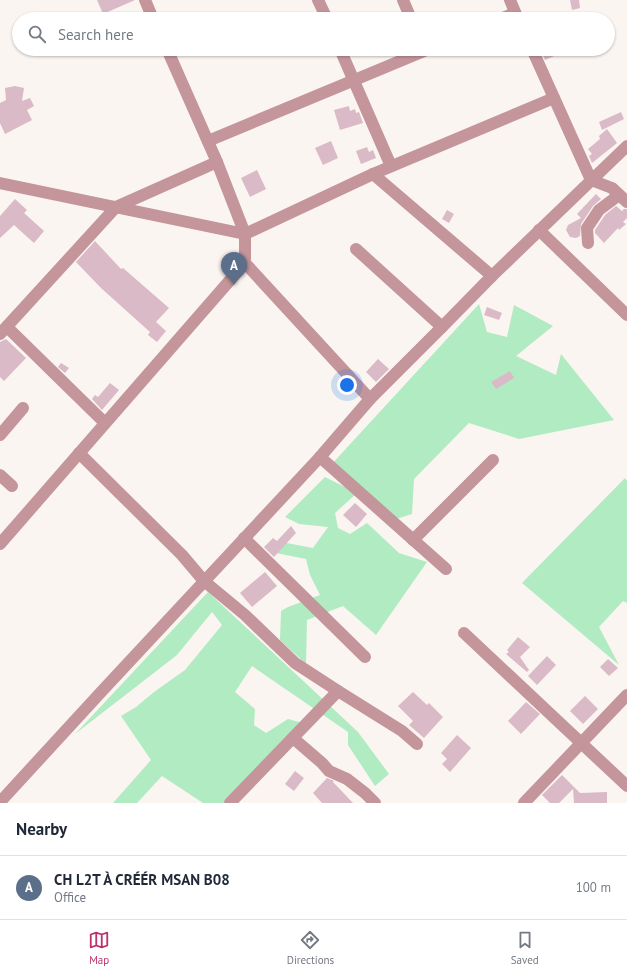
<!DOCTYPE html>
<meta charset="utf-8">
<style>
body{margin:0;font-family:"PT Sans",sans-serif;background:#f6f6f7;color:#1f2937}
.you{position:absolute;left:347px;top:385px;width:14px;height:14px;margin:-10px;border:3px solid #fff;border-radius:50%;background:#1a73e8;box-shadow:0 0 0 6px #1a73e833}
.badge{display:grid;place-items:center;width:26px;height:26px;border-radius:50%;background:#bc326c;color:#fff;font-size:13px;font-weight:700}
.pin{position:absolute;translate:-50% -33px;filter:drop-shadow(0 1px 2px #0008)}
.pin::after{content:'';position:absolute;top:21px;width:14px;height:12px;background:inherit;clip-path:polygon(0 0,100% 0,50% 100%)}
.list{margin:0;padding:0;list-style:none}
h2{display:flex;justify-content:space-between;align-items:center;height:52px;margin:0;padding:0 16px;font-size:17px}
h2 small{font-size:13px;font-weight:400;color:#747a83}
.list li{display:grid;grid-template-columns:26px 1fr auto;gap:12px;align-items:center;box-sizing:border-box;height:64px;padding:0 16px;border-top:1px solid #e0e1e3}
.list b{display:block;font-size:15px;white-space:nowrap}
.list p{margin:0;font-size:13px;white-space:nowrap;color:#747a83}
.list em{font-size:13px;font-style:normal;color:#747a83}
.icon{flex:none;width:22px;height:22px;fill:none;stroke:currentColor;stroke-width:2;stroke-linecap:round;stroke-linejoin:round}
.map{position:relative;flex:none;width:627px;height:803px;overflow:hidden}
.search{position:absolute;background:#fff;box-shadow:0 1px 3px #0004;left:12px;right:12px;top:12px;height:44px;display:flex;align-items:center;gap:10px;box-sizing:border-box;padding:0 14px;border-radius:22px;color:#747a83;font-size:15px}
.sheet{height:116px;background:#fff}
nav{display:flex;justify-content:space-around;align-items:center;box-sizing:border-box;height:56px;border-top:1px solid #e0e1e3;background:#fff;font-size:11px;color:#747a83}
nav a{display:grid;justify-items:center;gap:2px}
nav .on{color:#bc326c}
.map>svg:first-child{display:block}
.green{fill:#b0ebc1}
.building{fill:#d9bac6}
.lines{fill:none;stroke-linecap:round;stroke-linejoin:round}
.minor{stroke:#c4959b;stroke-width:12}
</style>
<div class="map">
<svg width="627" height="803" viewBox="0 0 627 803">
<rect width="100%" height="100%" fill="#fbf5f2"/>
<g class="green">
<path d="M 479,304 L 487,332 L 507,337 L 514,305 L 553,326 L 516,356 L 556,375 L 561,354 L 614,420 L 519,439 L 469,423 L 414,479 L 412,514 L 393,520 L 330,466 Z"/>
<path d="M 325,477 L 357,493 L 335,513 L 338,528 L 350,534 L 367,523 L 399,553 L 427,562 L 376,635 L 343,606 L 307,620 L 306,664 L 280,640 L 281,611 L 288,607 L 320,595 L 310,575 L 306,559 L 276,553 L 276,541 L 313,548 L 328,527 L 299,524 L 285,517 Z"/>
<path d="M 625,478 L 627,481 L 627,603 L 623,601 L 599,627 L 619,665 L 522,583 Z"/>
<path d="M 208,592 L 358,732 L 389,774 L 375,786 L 348,745 L 348,732 L 252,666 L 235,692 L 255,709 L 254,725 L 266,733 L 288,719 L 310,725 L 230,803 L 203,803 L 162,776 L 137,803 L 113,803 L 151,760 L 121,716 L 136,707 L 154,692 L 185,670 L 222,625 L 212,612 L 177,655 L 75,734 Z"/>
</g>
<g class="building">
<path d="M 97,0 L 135,0 L 103,14 Z"/>
<path d="M 570,0 L 579,0 L 580,8 L 572,10 Z"/>
<path d="M 540,49 L 571,49 L 545,60 Z"/>
<path d="M 15,86 L 24,88 L 22,101 L 30,98 L 34,106 L 27,110 L 32,120 L 5,134 L 0,123 L 0,103 L 6,100 L 5,88 Z"/>
<path d="M 349,106 L 350,111 L 355,109 L 356,113 L 359,112 L 363,123 L 340,130 L 334,110 Z"/>
<path d="M 621,112 L 624,119 L 602,130 L 599,122 Z"/>
<path d="M 607,129 L 617,143 L 592,163 L 589,156 L 592,154 L 588,149 L 600,139 L 599,136 Z"/>
<path d="M 331,141 L 338,158 L 323,165 L 315,148 Z"/>
<path d="M 367,147 L 369,152 L 373,150 L 376,158 L 361,164 L 356,151 Z"/>
<path d="M 257,170 L 266,189 L 250,197 L 241,178 Z"/>
<path d="M 596,194 L 601,199 L 593,206 L 581,224 L 580,236 L 576,238 L 570,237 L 566,230 L 568,225 L 581,218 L 577,214 Z"/>
<path d="M 15,199 L 27,210 L 24,213 L 44,231 L 34,243 L 14,225 L 0,238 L 0,216 Z"/>
<path d="M 616,206 L 622,211 L 624,209 L 627,209 L 627,218 L 623,222 L 626,224 L 619,230 L 618,228 L 604,243 L 595,233 L 595,230 L 605,215 Z"/>
<path d="M 447,210 L 454,214 L 449,223 L 442,219 Z"/>
<path d="M 95,241 L 121,269 L 123,268 L 169,308 L 156,322 L 166,331 L 157,342 L 148,335 L 150,332 L 101,288 L 76,262 Z"/>
<path d="M 487,307 L 502,313 L 499,320 L 484,315 Z"/>
<path d="M 6,339 L 26,358 L 4,381 L 0,377 L 0,342 Z"/>
<path d="M 378,359 L 389,369 L 376,382 L 366,372 Z"/>
<path d="M 61,363 L 69,368 L 65,373 L 58,367 Z"/>
<path d="M 510,371 L 514,378 L 496,389 L 491,382 Z"/>
<path d="M 110,383 L 119,390 L 102,410 L 92,399 L 95,395 L 98,397 Z"/>
<path d="M 355,503 L 367,514 L 356,527 L 343,515 Z"/>
<path d="M 291,526 L 296,533 L 274,557 L 264,547 L 273,538 L 277,541 Z"/>
<path d="M 265,572 L 277,586 L 252,607 L 240,593 Z"/>
<path d="M 518,637 L 530,647 L 520,657 L 529,670 L 527,672 L 506,654 L 509,652 L 507,650 Z"/>
<path d="M 547,656 L 556,665 L 537,685 L 528,676 Z"/>
<path d="M 608,659 L 618,668 L 609,676 L 600,667 Z"/>
<path d="M 413,692 L 427,705 L 429,703 L 443,717 L 424,738 L 409,725 L 413,721 L 398,706 Z"/>
<path d="M 585,696 L 598,709 L 583,724 L 570,711 Z"/>
<path d="M 526,702 L 540,714 L 521,734 L 508,721 Z"/>
<path d="M 457,735 L 471,748 L 450,772 L 442,764 L 447,759 L 441,753 Z"/>
<path d="M 295,771 L 304,778 L 294,791 L 285,784 Z"/>
<path d="M 562,775 L 580,793 L 607,792 L 607,803 L 574,803 L 573,789 L 559,803 L 550,803 L 542,795 Z"/>
<path d="M 327,778 L 334,781 L 333,782 L 353,803 L 322,803 L 313,793 Z"/>
</g>
<g class="lines">
<g class="minor">
<path d="M 145,0 L 153,19"/>
<path d="M 318,0 L 327,19"/>
<path d="M 403,0 L 411,19"/>
<path d="M 510,0 L 518,19"/>
<path d="M 500,19 L 515,13"/>
<path d="M 340,49 L 391,166"/>
<path d="M 532,49 L 591,180 L 612,188 L 627,202"/>
<path d="M 208,141 L 429,49"/>
<path d="M 373,174 L 492,276"/>
<path d="M 0,183 L 245,234 L 373,174 L 554,98"/>
<path d="M 539,230 L 627,315"/>
<path d="M 588,243 L 587,228 L 599,210 L 619,195"/>
<path d="M 356,249 L 442,327"/>
<path d="M 245,263 L 370,399"/>
<path d="M 7,327 L 105,423"/>
<path d="M 0,334 L 116,207 L 217,162"/>
<path d="M 0,435 L 23,408"/>
<path d="M 79,453 L 182,555 L 204,581 L 245,615 L 295,663 L 338,691 L 402,731 L 417,744"/>
<path d="M 320,457 L 446,569"/>
<path d="M 0,475 L 12,486"/>
<path d="M 244,538 L 365,657"/>
<path d="M 413,540 L 493,460"/>
<path d="M 0,544 L 245,263 L 245,234 L 217,162 L 167,49"/>
<path d="M 464,633 L 627,786"/>
<path d="M 293,738 L 322,763 L 329,771 L 347,779 L 365,793 L 375,803"/>
<path d="M 0,802 L 102,691 L 320,457 L 370,399 L 442,327 L 492,276 L 627,146"/>
<path d="M 230,803 L 338,691"/>
<path d="M 524,803 L 627,695"/>
</g>
</g>
</svg>
<div class="you"></div>
<div class="pin badge" style="left:234px;top:285px;background:#5c6f8a">A</div>
<div class="search"><svg class="icon" aria-label="search" viewBox="0 0 24 24"><circle cx="10" cy="10" r="6"/><path d="M15 15l6 6"/></svg>Search here</div>
</div>
<section class="sheet">
<h2>Nearby<small></small></h2>
<ul class="list">
<li><span class="badge" style="background:#5c6f8a">A</span><div><b>CH L2T À CRÉÉR MSAN B08</b><p>Office</p></div><em>100 m</em></li>
</ul>
</section>
<nav>
<a class="on"><svg class="icon" aria-label="map" viewBox="0 0 24 24"><path d="M3 6l6-2 6 2 6-2v14l-6 2-6-2-6 2zM9 4v14M15 6v14"/></svg>Map</a>
<a><svg class="icon" aria-label="directions" viewBox="0 0 24 24"><path d="M12 3l9 9-9 9-9-9zM9 14v-3h6M13 9l2 2-2 2"/></svg>Directions</a>
<a><svg class="icon" aria-label="saved" viewBox="0 0 24 24"><path d="M7 4h10v16l-5-4-5 4z"/></svg>Saved</a>
</nav>
